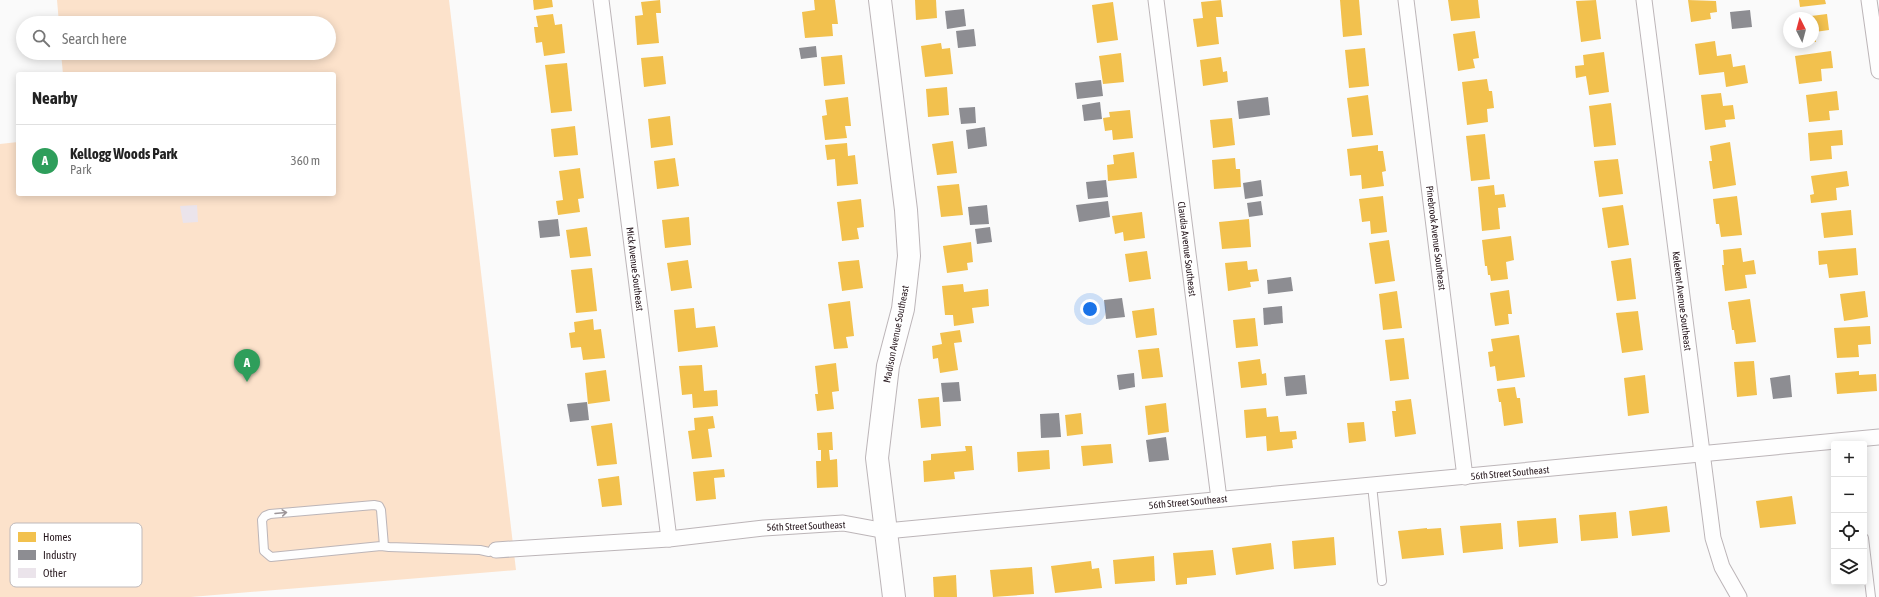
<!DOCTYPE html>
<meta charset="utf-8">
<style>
body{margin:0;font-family:"Asap Condensed",sans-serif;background:#f2f2f2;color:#222}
.controls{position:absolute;right:12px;bottom:12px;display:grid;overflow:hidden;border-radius:4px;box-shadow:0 2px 10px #0003}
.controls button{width:36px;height:36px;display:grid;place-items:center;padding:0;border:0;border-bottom:1px solid #e0e0e0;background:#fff;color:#222;font:20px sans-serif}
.compass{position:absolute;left:1783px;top:12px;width:36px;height:36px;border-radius:50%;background:#fff;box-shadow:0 2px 10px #0003;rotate:354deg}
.you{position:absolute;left:1090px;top:309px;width:14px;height:14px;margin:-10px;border:3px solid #fff;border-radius:50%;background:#1a73e8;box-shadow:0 0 0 6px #1a73e833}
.badge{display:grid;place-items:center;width:26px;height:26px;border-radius:50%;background:#70666a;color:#fff;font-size:13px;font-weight:700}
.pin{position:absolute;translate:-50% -33px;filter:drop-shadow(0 1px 2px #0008)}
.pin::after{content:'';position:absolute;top:21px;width:14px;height:12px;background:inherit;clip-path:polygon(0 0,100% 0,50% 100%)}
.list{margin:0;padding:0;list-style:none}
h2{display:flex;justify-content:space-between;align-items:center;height:52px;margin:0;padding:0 16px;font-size:17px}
h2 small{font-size:13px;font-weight:400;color:#767676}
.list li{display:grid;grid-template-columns:26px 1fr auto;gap:12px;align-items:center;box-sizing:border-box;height:72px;padding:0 16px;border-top:1px solid #e0e0e0}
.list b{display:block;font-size:15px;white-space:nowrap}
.list p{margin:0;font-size:13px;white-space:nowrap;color:#767676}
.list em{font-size:13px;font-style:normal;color:#767676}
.icon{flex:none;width:22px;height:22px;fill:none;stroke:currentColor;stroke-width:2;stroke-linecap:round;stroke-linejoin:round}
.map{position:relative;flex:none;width:1879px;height:597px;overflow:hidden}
.search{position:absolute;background:#fff;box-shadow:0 2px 10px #0003;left:16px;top:16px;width:320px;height:44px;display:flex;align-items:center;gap:10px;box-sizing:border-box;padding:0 14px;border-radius:22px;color:#767676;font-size:15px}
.panel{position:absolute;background:#fff;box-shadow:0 2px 10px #0003;left:16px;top:72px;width:320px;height:124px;border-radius:4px}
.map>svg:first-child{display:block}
.green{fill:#fce2cb}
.homes{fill:#f2c14e}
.industry{fill:#8d8d92}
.building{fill:#ebe4eb}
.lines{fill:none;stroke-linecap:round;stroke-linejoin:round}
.lane-casing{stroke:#bcb5b8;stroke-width:10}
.street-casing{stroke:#bcb5b8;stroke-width:17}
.secondary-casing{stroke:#bcb5b8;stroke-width:24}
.lane{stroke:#fefefe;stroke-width:8}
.street{stroke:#fefefe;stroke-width:15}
.secondary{stroke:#fefefe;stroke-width:22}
.oneway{stroke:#9d9699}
.labels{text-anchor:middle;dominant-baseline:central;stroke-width:4;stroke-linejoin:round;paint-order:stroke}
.street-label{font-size:10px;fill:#26171d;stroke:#fff}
.key{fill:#fff;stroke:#beb9bb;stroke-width:1}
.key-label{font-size:11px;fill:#26171d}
</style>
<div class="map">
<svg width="1879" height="597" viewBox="0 0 1879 597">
<rect width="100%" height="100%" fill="#fafafa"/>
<path class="green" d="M 57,0 L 449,0 L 516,570 L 191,597 L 0,597 L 0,144 L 18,142 L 18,194 L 334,194 L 334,74 L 63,74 L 61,53 L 329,53 L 329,23 L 59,23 Z"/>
<g class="homes">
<path d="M 533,0 L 552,0 L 553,7 L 534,10 Z"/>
<path d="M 660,0 L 661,13 L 656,13 L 659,43 L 637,45 L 635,16 L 643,15 L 641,2 Z"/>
<path d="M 814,0 L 835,0 L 838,24 L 832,24 L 833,36 L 805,38 L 802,12 L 815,10 Z"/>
<path d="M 915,0 L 936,0 L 937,18 L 916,20 Z"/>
<path d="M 1221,0 L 1223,17 L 1216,17 L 1219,44 L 1197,47 L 1193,19 L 1203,18 L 1201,2 Z"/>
<path d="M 1340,0 L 1359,0 L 1362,35 L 1343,37 Z"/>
<path d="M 1448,0 L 1478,0 L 1480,18 L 1451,21 Z"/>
<path d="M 1596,0 L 1601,39 L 1581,42 L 1576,1 Z"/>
<path d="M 1688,0 L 1716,1 L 1717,12 L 1710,13 L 1711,19 L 1691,22 Z"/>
<path d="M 1799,0 L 1825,0 L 1826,4 L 1800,7 Z"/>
<path d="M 1113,2 L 1118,40 L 1097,43 L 1092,5 Z"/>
<path d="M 553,14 L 555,25 L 562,24 L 565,53 L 544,56 L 542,42 L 536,43 L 534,27 L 538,27 L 536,16 Z"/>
<path d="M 1827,14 L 1829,30 L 1815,32 L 1816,42 L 1813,42 L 1813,18 L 1803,17 Z"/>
<path d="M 1475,31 L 1479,58 L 1473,59 L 1475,68 L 1458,71 L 1453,34 Z"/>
<path d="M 1715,41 L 1717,56 L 1731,54 L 1733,67 L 1745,65 L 1748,83 L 1726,87 L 1724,72 L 1699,75 L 1695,44 Z"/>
<path d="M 1796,42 L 1808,42 L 1808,43 L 1796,45 Z"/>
<path d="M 941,43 L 942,49 L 950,48 L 953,74 L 925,77 L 921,46 Z"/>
<path d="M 1365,48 L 1369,86 L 1349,88 L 1345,50 Z"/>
<path d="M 1831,51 L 1833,68 L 1821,69 L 1822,81 L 1799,84 L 1795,56 Z"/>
<path d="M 1604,52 L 1609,92 L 1589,95 L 1586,76 L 1576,78 L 1575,66 L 1584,65 L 1583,55 Z"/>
<path d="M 1121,53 L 1124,82 L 1103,84 L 1099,56 Z"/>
<path d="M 842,55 L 845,84 L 824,86 L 821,57 Z"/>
<path d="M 663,56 L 666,84 L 644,87 L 641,58 Z"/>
<path d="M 1221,57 L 1223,72 L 1227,71 L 1228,82 L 1203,86 L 1200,60 Z"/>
<path d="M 567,63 L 572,111 L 551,113 L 545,65 Z"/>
<path d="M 1487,79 L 1489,91 L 1492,91 L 1494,108 L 1487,109 L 1488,122 L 1467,125 L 1462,82 Z"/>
<path d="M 947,87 L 949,115 L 928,117 L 926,89 Z"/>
<path d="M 1837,91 L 1839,110 L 1829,111 L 1830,120 L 1809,122 L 1806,95 Z"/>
<path d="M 1721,93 L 1723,106 L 1733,105 L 1735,119 L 1725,120 L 1726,127 L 1705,130 L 1701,95 Z"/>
<path d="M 1368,95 L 1373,135 L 1352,137 L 1347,98 Z"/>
<path d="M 848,97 L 851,126 L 845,126 L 847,138 L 825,140 L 822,116 L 827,115 L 825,100 Z"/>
<path d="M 1611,103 L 1616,145 L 1594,147 L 1589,106 Z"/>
<path d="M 1130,110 L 1133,138 L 1113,140 L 1112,130 L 1105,131 L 1103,118 L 1110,117 L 1109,112 Z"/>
<path d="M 670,116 L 673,145 L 651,148 L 648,119 Z"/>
<path d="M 1232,118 L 1235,145 L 1213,148 L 1210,120 Z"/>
<path d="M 575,126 L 578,155 L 554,157 L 551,129 Z"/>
<path d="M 1842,130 L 1843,145 L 1831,146 L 1832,159 L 1810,161 L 1808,133 Z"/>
<path d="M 1485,134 L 1490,179 L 1471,181 L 1466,136 Z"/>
<path d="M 953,141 L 957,173 L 937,175 L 932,144 Z"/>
<path d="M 1730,142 L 1736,185 L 1713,189 L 1709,161 L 1712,161 L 1710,146 Z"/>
<path d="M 847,143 L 848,156 L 855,155 L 858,184 L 837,186 L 835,159 L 827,160 L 825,145 Z"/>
<path d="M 1378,145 L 1378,151 L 1383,151 L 1386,171 L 1382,172 L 1384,186 L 1362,189 L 1361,175 L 1350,176 L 1347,149 Z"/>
<path d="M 1134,152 L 1137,178 L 1108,181 L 1107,165 L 1114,164 L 1113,155 Z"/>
<path d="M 675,158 L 679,186 L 657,189 L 654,161 Z"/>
<path d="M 1235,158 L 1236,169 L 1240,169 L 1241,187 L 1214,189 L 1212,160 Z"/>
<path d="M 1618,159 L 1623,194 L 1599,197 L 1594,161 Z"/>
<path d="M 580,168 L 584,198 L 578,199 L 580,212 L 558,215 L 556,201 L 563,200 L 559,171 Z"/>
<path d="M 1847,171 L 1849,186 L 1836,188 L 1837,200 L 1811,203 L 1810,195 L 1814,194 L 1811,176 Z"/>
<path d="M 959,184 L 963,215 L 941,217 L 937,186 Z"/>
<path d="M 1494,185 L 1495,195 L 1504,194 L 1506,207 L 1498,208 L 1500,229 L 1482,231 L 1478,187 Z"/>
<path d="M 1383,196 L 1387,232 L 1371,234 L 1370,221 L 1362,222 L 1359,199 Z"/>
<path d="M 1737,196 L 1742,235 L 1721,237 L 1719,224 L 1716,224 L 1713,199 Z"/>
<path d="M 861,199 L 864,227 L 857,228 L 859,239 L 842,241 L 837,202 Z"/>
<path d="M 1623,205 L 1629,245 L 1608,248 L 1602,208 Z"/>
<path d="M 1851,210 L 1853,235 L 1824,238 L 1821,213 Z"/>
<path d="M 1142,212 L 1145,238 L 1124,241 L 1123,232 L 1115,234 L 1112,216 Z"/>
<path d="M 689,217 L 691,245 L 665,248 L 662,220 Z"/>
<path d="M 1249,219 L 1251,247 L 1222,249 L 1219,222 Z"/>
<path d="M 587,227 L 591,256 L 570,258 L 566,230 Z"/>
<path d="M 1511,236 L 1514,260 L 1506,262 L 1508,279 L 1491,281 L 1490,275 L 1488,275 L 1487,266 L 1485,266 L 1482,240 Z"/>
<path d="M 1389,240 L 1395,281 L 1375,284 L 1369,243 Z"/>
<path d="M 971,242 L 973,262 L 967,263 L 968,270 L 947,273 L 943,246 Z"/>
<path d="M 1741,248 L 1743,262 L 1754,260 L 1756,274 L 1745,275 L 1747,288 L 1725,291 L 1722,265 L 1724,265 L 1723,250 Z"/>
<path d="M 1856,248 L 1858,275 L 1829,278 L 1827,264 L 1819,265 L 1818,251 Z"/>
<path d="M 1147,251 L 1151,279 L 1129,282 L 1125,254 Z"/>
<path d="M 1631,258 L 1636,299 L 1617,301 L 1611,261 Z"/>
<path d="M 688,260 L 692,288 L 671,291 L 667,263 Z"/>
<path d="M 859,260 L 863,288 L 842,291 L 838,262 Z"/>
<path d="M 1247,261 L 1248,270 L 1257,269 L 1259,281 L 1250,282 L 1251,287 L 1228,291 L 1225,263 Z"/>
<path d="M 592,268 L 597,311 L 576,313 L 571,270 Z"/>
<path d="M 963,284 L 964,292 L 988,289 L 989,306 L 972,308 L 974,323 L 954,326 L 953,315 L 945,315 L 942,286 Z"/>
<path d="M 1509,290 L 1512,314 L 1508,314 L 1509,324 L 1495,326 L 1490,293 Z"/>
<path d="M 1397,291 L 1402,328 L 1383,330 L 1379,294 Z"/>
<path d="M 1865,291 L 1868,317 L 1844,321 L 1840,294 Z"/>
<path d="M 1750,299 L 1756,342 L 1736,344 L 1734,330 L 1732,330 L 1728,302 Z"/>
<path d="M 850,301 L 854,336 L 846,337 L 848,348 L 834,349 L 828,304 Z"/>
<path d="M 694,308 L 696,328 L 715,326 L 718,347 L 678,352 L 674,310 Z"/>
<path d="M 1154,308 L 1157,335 L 1136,338 L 1132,311 Z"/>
<path d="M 1638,311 L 1643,350 L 1622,353 L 1616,313 Z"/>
<path d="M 1255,318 L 1258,346 L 1236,348 L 1233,320 Z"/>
<path d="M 593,319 L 594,330 L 601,329 L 605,358 L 583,360 L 581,347 L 571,348 L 569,333 L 575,332 L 574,322 Z"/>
<path d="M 1870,326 L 1871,344 L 1858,345 L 1859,357 L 1837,358 L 1834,328 Z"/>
<path d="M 960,330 L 962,342 L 954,343 L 958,370 L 940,373 L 938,358 L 933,359 L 932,346 L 942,344 L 940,333 Z"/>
<path d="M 1519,335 L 1525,377 L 1497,381 L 1495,366 L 1490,367 L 1488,352 L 1493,351 L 1491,339 Z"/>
<path d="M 1404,338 L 1409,379 L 1390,381 L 1385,340 Z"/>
<path d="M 1159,348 L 1163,377 L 1142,379 L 1138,350 Z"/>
<path d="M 1260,359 L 1262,374 L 1266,373 L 1267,385 L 1241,388 L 1238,362 Z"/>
<path d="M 1754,361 L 1757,395 L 1737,397 L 1734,362 Z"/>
<path d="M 836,363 L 839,391 L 832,392 L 834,409 L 817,411 L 815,394 L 818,394 L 815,366 Z"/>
<path d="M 702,365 L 704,391 L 717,390 L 718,406 L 693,408 L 692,394 L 682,395 L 679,366 Z"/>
<path d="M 606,370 L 610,401 L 588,404 L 585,373 Z"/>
<path d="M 1859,371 L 1859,375 L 1876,374 L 1877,391 L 1837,394 L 1835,373 Z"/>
<path d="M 1645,375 L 1649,413 L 1628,416 L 1624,378 Z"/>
<path d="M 1515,387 L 1517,398 L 1520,398 L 1523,423 L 1504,426 L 1501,402 L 1499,402 L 1497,389 Z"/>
<path d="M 939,397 L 941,426 L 921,428 L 918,399 Z"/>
<path d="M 1411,399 L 1416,434 L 1395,437 L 1392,411 L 1396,411 L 1395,401 Z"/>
<path d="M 1166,403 L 1169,432 L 1148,435 L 1145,406 Z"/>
<path d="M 1266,408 L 1267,417 L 1278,416 L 1280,432 L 1296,431 L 1297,439 L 1292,440 L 1293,448 L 1267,451 L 1266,436 L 1246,438 L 1244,410 Z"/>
<path d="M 1081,413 L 1083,434 L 1067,436 L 1065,415 Z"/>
<path d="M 713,416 L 715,428 L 708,429 L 712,457 L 692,459 L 688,431 L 695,430 L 694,418 Z"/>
<path d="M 1364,422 L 1366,441 L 1349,443 L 1347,423 Z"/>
<path d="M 612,423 L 617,464 L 597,466 L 591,426 Z"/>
<path d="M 832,432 L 833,450 L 829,450 L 830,460 L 837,459 L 838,487 L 817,488 L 816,461 L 821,461 L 821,450 L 818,450 L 817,433 Z"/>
<path d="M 1111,444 L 1113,463 L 1083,466 L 1081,446 Z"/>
<path d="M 965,446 L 972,446 L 974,470 L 954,472 L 955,479 L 924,482 L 923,461 L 931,460 L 931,454 L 966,451 Z"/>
<path d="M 1049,450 L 1050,469 L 1018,472 L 1017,452 Z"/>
<path d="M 724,469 L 725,477 L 714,478 L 716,499 L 696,501 L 693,472 Z"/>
<path d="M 619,476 L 622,505 L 602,507 L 598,479 Z"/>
<path d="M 1792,496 L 1796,524 L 1760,528 L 1756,501 Z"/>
<path d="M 1667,506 L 1670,532 L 1632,536 L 1629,511 Z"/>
<path d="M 1616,512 L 1618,538 L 1581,541 L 1579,515 Z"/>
<path d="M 1556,518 L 1558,543 L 1519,547 L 1517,521 Z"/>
<path d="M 1501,523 L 1503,549 L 1463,553 L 1460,526 Z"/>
<path d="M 1427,528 L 1427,529 L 1441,528 L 1444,555 L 1402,559 L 1398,531 Z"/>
<path d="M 1334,537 L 1336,565 L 1294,569 L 1292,541 Z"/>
<path d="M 1271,543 L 1274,569 L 1236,575 L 1232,548 Z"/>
<path d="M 1213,550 L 1216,575 L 1187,578 L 1187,584 L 1176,585 L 1173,553 Z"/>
<path d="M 1154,556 L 1155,581 L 1115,584 L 1113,560 Z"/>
<path d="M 1091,561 L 1092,569 L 1099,568 L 1102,588 L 1055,593 L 1051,566 Z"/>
<path d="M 1032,567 L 1034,594 L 993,597 L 990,570 Z"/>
<path d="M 956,575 L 957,597 L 934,597 L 933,577 Z"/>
</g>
<g class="industry">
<path d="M 964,9 L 966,26 L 947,29 L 945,11 Z"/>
<path d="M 1750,10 L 1752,27 L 1732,29 L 1730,12 Z"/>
<path d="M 974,29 L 976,46 L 958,48 L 956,31 Z"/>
<path d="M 816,46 L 817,57 L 801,59 L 799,48 Z"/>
<path d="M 1101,80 L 1103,96 L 1077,99 L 1075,83 Z"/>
<path d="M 1268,97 L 1270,115 L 1239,119 L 1237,101 Z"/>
<path d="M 1100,102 L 1102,119 L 1084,121 L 1082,105 Z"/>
<path d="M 975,107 L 976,123 L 961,124 L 959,108 Z"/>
<path d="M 985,127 L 987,146 L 968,149 L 966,130 Z"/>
<path d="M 1106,180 L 1108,197 L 1088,199 L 1086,182 Z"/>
<path d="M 1261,180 L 1263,196 L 1245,199 L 1243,183 Z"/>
<path d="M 1108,201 L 1110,217 L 1079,222 L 1076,205 Z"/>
<path d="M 1261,201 L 1263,215 L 1249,217 L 1247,203 Z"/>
<path d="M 987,205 L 989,224 L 970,225 L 968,207 Z"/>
<path d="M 558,219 L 560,236 L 540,238 L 538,221 Z"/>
<path d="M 990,227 L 992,242 L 977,244 L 975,229 Z"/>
<path d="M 1291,277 L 1293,291 L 1268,294 L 1267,280 Z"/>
<path d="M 1122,298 L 1125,317 L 1106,319 L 1104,300 Z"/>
<path d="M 1282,306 L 1283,323 L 1264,325 L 1263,308 Z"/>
<path d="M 1134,373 L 1135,387 L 1119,390 L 1117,375 Z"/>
<path d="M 1305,375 L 1307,394 L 1286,396 L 1284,377 Z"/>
<path d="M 1790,375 L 1792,397 L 1773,399 L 1770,378 Z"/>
<path d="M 959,382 L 961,401 L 943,402 L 941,383 Z"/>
<path d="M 587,402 L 589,420 L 570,422 L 567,404 Z"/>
<path d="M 1059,413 L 1061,437 L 1041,438 L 1040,414 Z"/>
<path d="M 1166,437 L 1169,460 L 1149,462 L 1146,440 Z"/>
</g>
<path class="building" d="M 197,205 L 198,222 L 183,223 L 180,206 Z"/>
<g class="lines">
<defs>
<g id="lane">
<path d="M 1372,485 L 1382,581"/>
<path d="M 1864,538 L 1871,597"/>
<path d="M 384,546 L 381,510 L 379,506 L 374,505 L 270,514 L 265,516 L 262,520 L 264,551 L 271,557 L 381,546 L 389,547 L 480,550 L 489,552 L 496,550"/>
</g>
<g id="street">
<path d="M 601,0 L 669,539"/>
<path d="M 1156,0 L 1219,499"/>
<path d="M 1406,0 L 1465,477"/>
<path d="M 1644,0 L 1713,538 L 1722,567 L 1739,597"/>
<path d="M 1869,0 L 1879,71"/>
<path d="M 496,550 L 669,539 L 764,528 L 843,523 L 886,531 L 1879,437"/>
</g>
<path id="secondary" d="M 880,0 L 906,210 L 909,256 L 903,309 L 888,366 L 877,458 L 894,597"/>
</defs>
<use href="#lane" class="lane-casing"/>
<use href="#street" class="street-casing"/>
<use href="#secondary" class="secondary-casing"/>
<use href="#lane" class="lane"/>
<use href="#street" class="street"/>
<use href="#secondary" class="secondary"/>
</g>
<defs><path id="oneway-shaft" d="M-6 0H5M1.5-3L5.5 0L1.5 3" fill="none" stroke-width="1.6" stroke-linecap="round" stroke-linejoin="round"/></defs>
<use class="oneway" href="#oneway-shaft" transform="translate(281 513) rotate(-5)"/>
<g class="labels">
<g class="street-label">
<text transform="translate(1436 238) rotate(83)">Pinebrook Avenue Southeast</text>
<text transform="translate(1187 249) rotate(83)">Claudia Avenue Southeast</text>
<text transform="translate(635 269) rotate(83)">Mick Avenue Southeast</text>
<text transform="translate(1682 301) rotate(83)">Kelekent Avenue Southeast</text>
<text transform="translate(896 334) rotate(-79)">Madison Avenue Southeast</text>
<text transform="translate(1510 473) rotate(-5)">56th Street Southeast</text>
<text transform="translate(1188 502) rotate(-5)">56th Street Southeast</text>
<text transform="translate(806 526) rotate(-2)">56th Street Southeast</text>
</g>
</g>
<rect x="10" y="523" width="132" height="64" rx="6" class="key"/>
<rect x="18" y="532" width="18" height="10" fill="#f2c14e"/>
<rect x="18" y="550" width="18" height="10" fill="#8d8d92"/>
<rect x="18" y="568" width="18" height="10" fill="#ebe4eb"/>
<g class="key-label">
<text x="43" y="541">Homes</text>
<text x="43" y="559">Industry</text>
<text x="43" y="577">Other</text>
</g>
</svg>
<div class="controls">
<button>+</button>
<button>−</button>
<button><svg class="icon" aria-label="locate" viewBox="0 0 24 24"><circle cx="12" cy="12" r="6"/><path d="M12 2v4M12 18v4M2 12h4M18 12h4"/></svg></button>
<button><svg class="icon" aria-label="layers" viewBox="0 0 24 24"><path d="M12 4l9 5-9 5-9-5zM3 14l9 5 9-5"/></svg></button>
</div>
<svg class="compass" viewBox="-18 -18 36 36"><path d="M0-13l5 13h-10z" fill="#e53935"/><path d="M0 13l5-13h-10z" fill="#767676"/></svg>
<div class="you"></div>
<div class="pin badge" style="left:247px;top:382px;background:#2e9e5b">A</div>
<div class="search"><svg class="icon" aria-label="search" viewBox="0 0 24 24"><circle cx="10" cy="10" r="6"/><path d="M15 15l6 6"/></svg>Search here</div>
<section class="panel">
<h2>Nearby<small></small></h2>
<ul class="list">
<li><span class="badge" style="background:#2e9e5b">A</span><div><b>Kellogg Woods Park</b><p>Park</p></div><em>360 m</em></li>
</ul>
</section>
</div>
